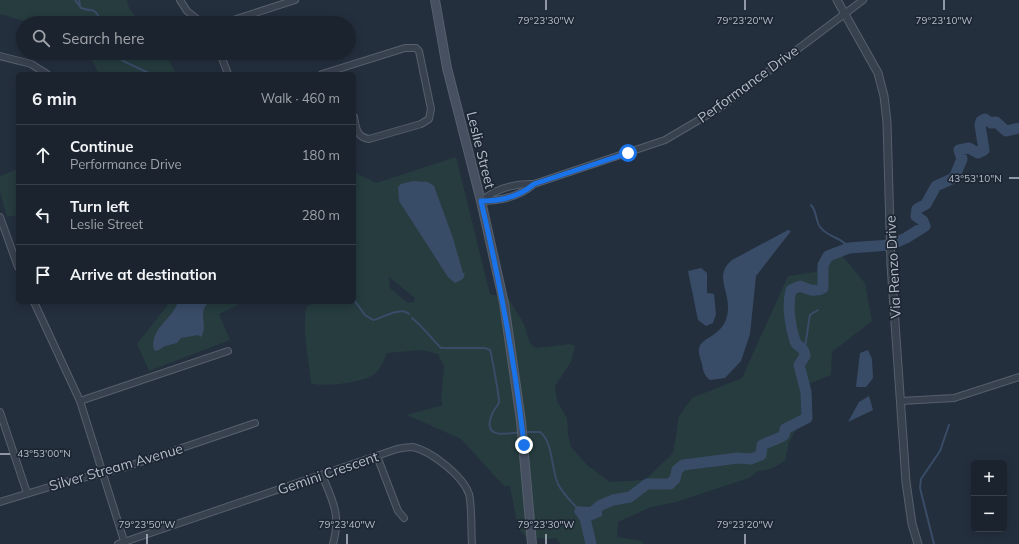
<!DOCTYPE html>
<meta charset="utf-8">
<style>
body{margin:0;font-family:Mulish,sans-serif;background:#242b36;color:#f1f3f6}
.controls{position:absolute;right:12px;bottom:12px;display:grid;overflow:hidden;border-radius:6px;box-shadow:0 2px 10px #0003}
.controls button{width:36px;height:36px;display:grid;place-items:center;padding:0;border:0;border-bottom:1px solid #39404a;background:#1b232e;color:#f1f3f6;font:20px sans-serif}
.stop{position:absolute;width:12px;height:12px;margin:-9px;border:3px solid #1a73e8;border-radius:50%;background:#fff}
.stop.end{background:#1a73e8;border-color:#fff;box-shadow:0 1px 4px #0008}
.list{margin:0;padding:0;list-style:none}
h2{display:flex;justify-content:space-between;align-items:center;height:52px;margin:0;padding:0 16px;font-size:17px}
h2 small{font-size:13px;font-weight:400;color:#a0a4aa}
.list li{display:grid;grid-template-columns:26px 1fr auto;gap:12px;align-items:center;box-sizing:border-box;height:60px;padding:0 16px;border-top:1px solid #39404a}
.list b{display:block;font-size:15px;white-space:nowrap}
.list p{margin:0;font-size:13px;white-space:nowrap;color:#a0a4aa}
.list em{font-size:13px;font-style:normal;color:#a0a4aa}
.icon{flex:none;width:22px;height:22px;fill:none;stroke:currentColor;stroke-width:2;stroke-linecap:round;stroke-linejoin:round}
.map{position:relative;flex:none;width:1019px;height:544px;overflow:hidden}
.search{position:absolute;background:#1b232e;box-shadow:0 2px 10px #0003;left:16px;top:16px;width:340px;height:44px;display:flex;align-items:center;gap:10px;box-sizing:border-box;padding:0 14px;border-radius:22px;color:#a0a4aa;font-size:15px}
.panel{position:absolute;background:#1b232e;box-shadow:0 2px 10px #0003;left:16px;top:72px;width:340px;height:232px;border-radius:6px}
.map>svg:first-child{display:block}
.green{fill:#263c3f;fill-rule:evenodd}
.water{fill:#394c67}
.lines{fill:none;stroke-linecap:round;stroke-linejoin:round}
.stream{stroke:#394c67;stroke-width:2}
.river{stroke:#394c67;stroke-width:11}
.minor-casing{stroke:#565f6c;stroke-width:8}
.tertiary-casing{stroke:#565f6c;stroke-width:9}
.secondary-casing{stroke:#565f6c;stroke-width:10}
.minor{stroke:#38414e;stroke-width:6}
.tertiary{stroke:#38414e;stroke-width:7}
.secondary{stroke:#465061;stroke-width:8}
.route{stroke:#1a73e8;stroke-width:5}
.ticks{fill:none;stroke:#b4bcc9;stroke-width:1.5}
.labels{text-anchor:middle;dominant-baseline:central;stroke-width:3.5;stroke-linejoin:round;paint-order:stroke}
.street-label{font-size:14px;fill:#b4bcc9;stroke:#1d2633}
.ticks-label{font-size:10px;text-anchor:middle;fill:#b4bcc9;stroke:#1d2633;stroke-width:3.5;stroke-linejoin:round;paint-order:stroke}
</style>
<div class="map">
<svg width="1019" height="544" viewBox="0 0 1019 544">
<rect width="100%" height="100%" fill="#242f3e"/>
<g class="green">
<path d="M 0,0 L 127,0 L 129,8 L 141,23 L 31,23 L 0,14 Z"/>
<path d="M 84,53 L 164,53 L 177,74 L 99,74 L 92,60 Z"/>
<path d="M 456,157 L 490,294 L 508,298 L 524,324 L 530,343 L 536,348 L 570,344 L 575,346 L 571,362 L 555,386 L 557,401 L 567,418 L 568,434 L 571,447 L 587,465 L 610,482 L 645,480 L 673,453 L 679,416 L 692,398 L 742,378 L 788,276 L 815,272 L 840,253 L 865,283 L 872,321 L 832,352 L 831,375 L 804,386 L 805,414 L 789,442 L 785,461 L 771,469 L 758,471 L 749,478 L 676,502 L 651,507 L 618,522 L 617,537 L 641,541 L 644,544 L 560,544 L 556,538 L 548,539 L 526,537 L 518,528 L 510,486 L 504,486 L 461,439 L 407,415 L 443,405 L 441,400 L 444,366 L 438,354 L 422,350 L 387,353 C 384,359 381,368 376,373 C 367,382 323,388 311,383 C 309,358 301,330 307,306 L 318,302 L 354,302 L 354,172 L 376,183 ZM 389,277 L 415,298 L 414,302 L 408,303 L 390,288 Z"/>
<path d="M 18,169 L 18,215 L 7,217 L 0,192 L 0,176 Z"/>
<path d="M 168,302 L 244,302 L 219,314 L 230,340 L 149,371 L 137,344 L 167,306 Z"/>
</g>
<g class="water">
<path d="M 413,181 L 428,182 L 434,186 L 453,238 L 463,273 L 465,273 L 463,279 L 455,283 L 448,277 L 399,201 L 398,187 L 401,184 Z"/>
<path d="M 788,230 L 791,231 L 756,276 L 750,334 L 741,361 L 725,378 L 710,380 C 704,375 703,371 702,364 C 701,360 698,353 699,349 C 700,336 727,337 728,309 C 729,290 714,275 732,260 Z"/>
<path d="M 701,268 L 707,273 L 707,293 L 714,294 L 716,314 L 713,323 L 706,326 L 698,320 L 688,271 Z"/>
<path d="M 178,302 L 210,302 C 196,311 209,325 201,337 L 198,335 L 181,338 L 177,343 L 165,346 L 157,351 L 154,350 C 149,329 172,320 178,302 Z"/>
<path d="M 868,350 L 872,359 L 873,378 L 866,387 L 856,387 L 860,353 Z"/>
<path d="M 869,396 L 873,410 L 848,422 L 859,402 Z"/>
<path d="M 576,506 L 602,508 L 602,516 L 590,521 L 593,544 L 588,544 L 581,522 L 574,512 Z"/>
</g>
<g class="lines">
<g class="stream">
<path d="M 75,0 L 81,8 C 94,13 93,5 101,21 L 107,21 L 109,23"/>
<path d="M 79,0 L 80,6"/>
<path d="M 121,53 L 123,61 L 151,74"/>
<path d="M 811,205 C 818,213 815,222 821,228 C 829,238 842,237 849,248"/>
<path d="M 354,300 L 365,315 L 373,320 C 383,318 400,306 409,314"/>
<path d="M 412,318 C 423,327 431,338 441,348 L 485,348 L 490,350 C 492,356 499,396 499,402 C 498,406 495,408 493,412 C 481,438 503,435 520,432"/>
<path d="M 804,351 C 806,344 809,318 810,315 C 812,313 815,312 818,310"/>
<path d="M 525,432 L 540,432 C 553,442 551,468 558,484 C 563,494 570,500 577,508"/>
<path d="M 934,544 L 920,488 L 921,479 L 940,451 L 949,425"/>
</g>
<path class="river" d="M 591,544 L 585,518 L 601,505 L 613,500 L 630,497 L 647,484 L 670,484 L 675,479 L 677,470 L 683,465 L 738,458 L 751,459 L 761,455 L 762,445 L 781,437 L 784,435 L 785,429 L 807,418 L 806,392 L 799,365 L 805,356 C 804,345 797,348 795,341 C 790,326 787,305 791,290 L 800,286 C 807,289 815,293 823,288 L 823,265 L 828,256 L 849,248 L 890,245 L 906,238 L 925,226 L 923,221 L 916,216 L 917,209 L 926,204 L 936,186 L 954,178 L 962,159 L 959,150 L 969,148 L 978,153 L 984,150 L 980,125 L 981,121 L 985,119 L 991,123 L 996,122 L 1006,131 L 1019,128"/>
<defs>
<g id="minor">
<path d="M 180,0 L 187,11 L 202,23"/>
<path d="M 224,23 L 295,0"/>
<path d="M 220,53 L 228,74"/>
<path d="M 0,56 L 31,64 L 47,74"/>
<path d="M 322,74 L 405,48 L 416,48 L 419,51 L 431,109 L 429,119 L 421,124 L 369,139 C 356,137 356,127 354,117"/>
<path d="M 481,201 C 500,201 519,197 534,184 L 665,140 L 721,107 L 863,0"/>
<path d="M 481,201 C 496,189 514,183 534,184"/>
<path d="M 0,217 L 18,267"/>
<path d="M 34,302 L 80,401 L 125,544"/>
<path d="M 80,401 L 228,351"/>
<path d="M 901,401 L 954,398 L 1019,377"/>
<path d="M 0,412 L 27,493"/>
<path d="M 377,456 L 398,511 L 404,518"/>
<path d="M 322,475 C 333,502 341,514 333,544"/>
<path d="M 0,502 L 66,482 L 126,467 L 255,423"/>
<path d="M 118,544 L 397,449 C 402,448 408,447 413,447 C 431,451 463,476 469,494 C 472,504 471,531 472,544"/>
</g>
<path id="tertiary" d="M 837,0 L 878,73 L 884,96 L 887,122 L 891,265 L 906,482 L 912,524 L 918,544"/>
<path id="secondary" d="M 435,0 L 447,68 L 481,201 L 504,303 L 521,421 L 532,544"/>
</defs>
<use href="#minor" class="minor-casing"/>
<use href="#tertiary" class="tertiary-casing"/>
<use href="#secondary" class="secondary-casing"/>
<use href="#minor" class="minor"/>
<use href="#tertiary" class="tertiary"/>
<use href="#secondary" class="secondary"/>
</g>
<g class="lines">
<path class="route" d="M 524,445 C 515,362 500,282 481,201 C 500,201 519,197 534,184 L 628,153"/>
</g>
<path class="ticks" d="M 546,0 L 546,10M 745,0 L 745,10M 944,0 L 944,10M 1009,178 L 1019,178M 0,454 L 10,454M 147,534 L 147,544M 347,534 L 347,544M 546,534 L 546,544M 745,534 L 745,544"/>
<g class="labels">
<g class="street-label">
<text transform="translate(748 84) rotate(-36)">Performance Drive</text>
<text transform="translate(481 150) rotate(76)">Leslie Street</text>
<text transform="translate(893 267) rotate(-93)">Via Renzo Drive</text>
<text transform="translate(116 467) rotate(-16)">Silver Stream Avenue</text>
<text transform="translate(328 473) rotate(-19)">Gemini Crescent</text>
</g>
</g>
<g class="ticks-label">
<text x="546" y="24">79°23'30"W</text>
<text x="745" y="24">79°23'20"W</text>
<text x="944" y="24">79°23'10"W</text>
<text x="975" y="182">43°53'10"N</text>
<text x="44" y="457">43°53'00"N</text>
<text x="147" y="528">79°23'50"W</text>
<text x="347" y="528">79°23'40"W</text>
<text x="546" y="528">79°23'30"W</text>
<text x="745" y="528">79°23'20"W</text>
</g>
</svg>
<div class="controls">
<button>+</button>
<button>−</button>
</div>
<div class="stop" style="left:628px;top:153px"></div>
<div class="stop end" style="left:524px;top:445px"></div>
<div class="search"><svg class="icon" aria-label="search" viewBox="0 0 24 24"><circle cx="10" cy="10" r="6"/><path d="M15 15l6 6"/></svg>Search here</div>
<section class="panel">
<h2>6 min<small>Walk · 460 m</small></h2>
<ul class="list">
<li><svg class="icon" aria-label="ahead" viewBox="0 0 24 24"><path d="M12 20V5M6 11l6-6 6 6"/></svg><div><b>Continue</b><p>Performance Drive</p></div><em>180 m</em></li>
<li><svg class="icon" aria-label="left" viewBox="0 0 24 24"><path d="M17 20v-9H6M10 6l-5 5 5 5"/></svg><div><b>Turn left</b><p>Leslie Street</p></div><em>280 m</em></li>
<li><svg class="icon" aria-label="arrive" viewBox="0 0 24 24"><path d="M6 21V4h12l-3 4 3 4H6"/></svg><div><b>Arrive at destination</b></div></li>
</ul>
</section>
</div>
